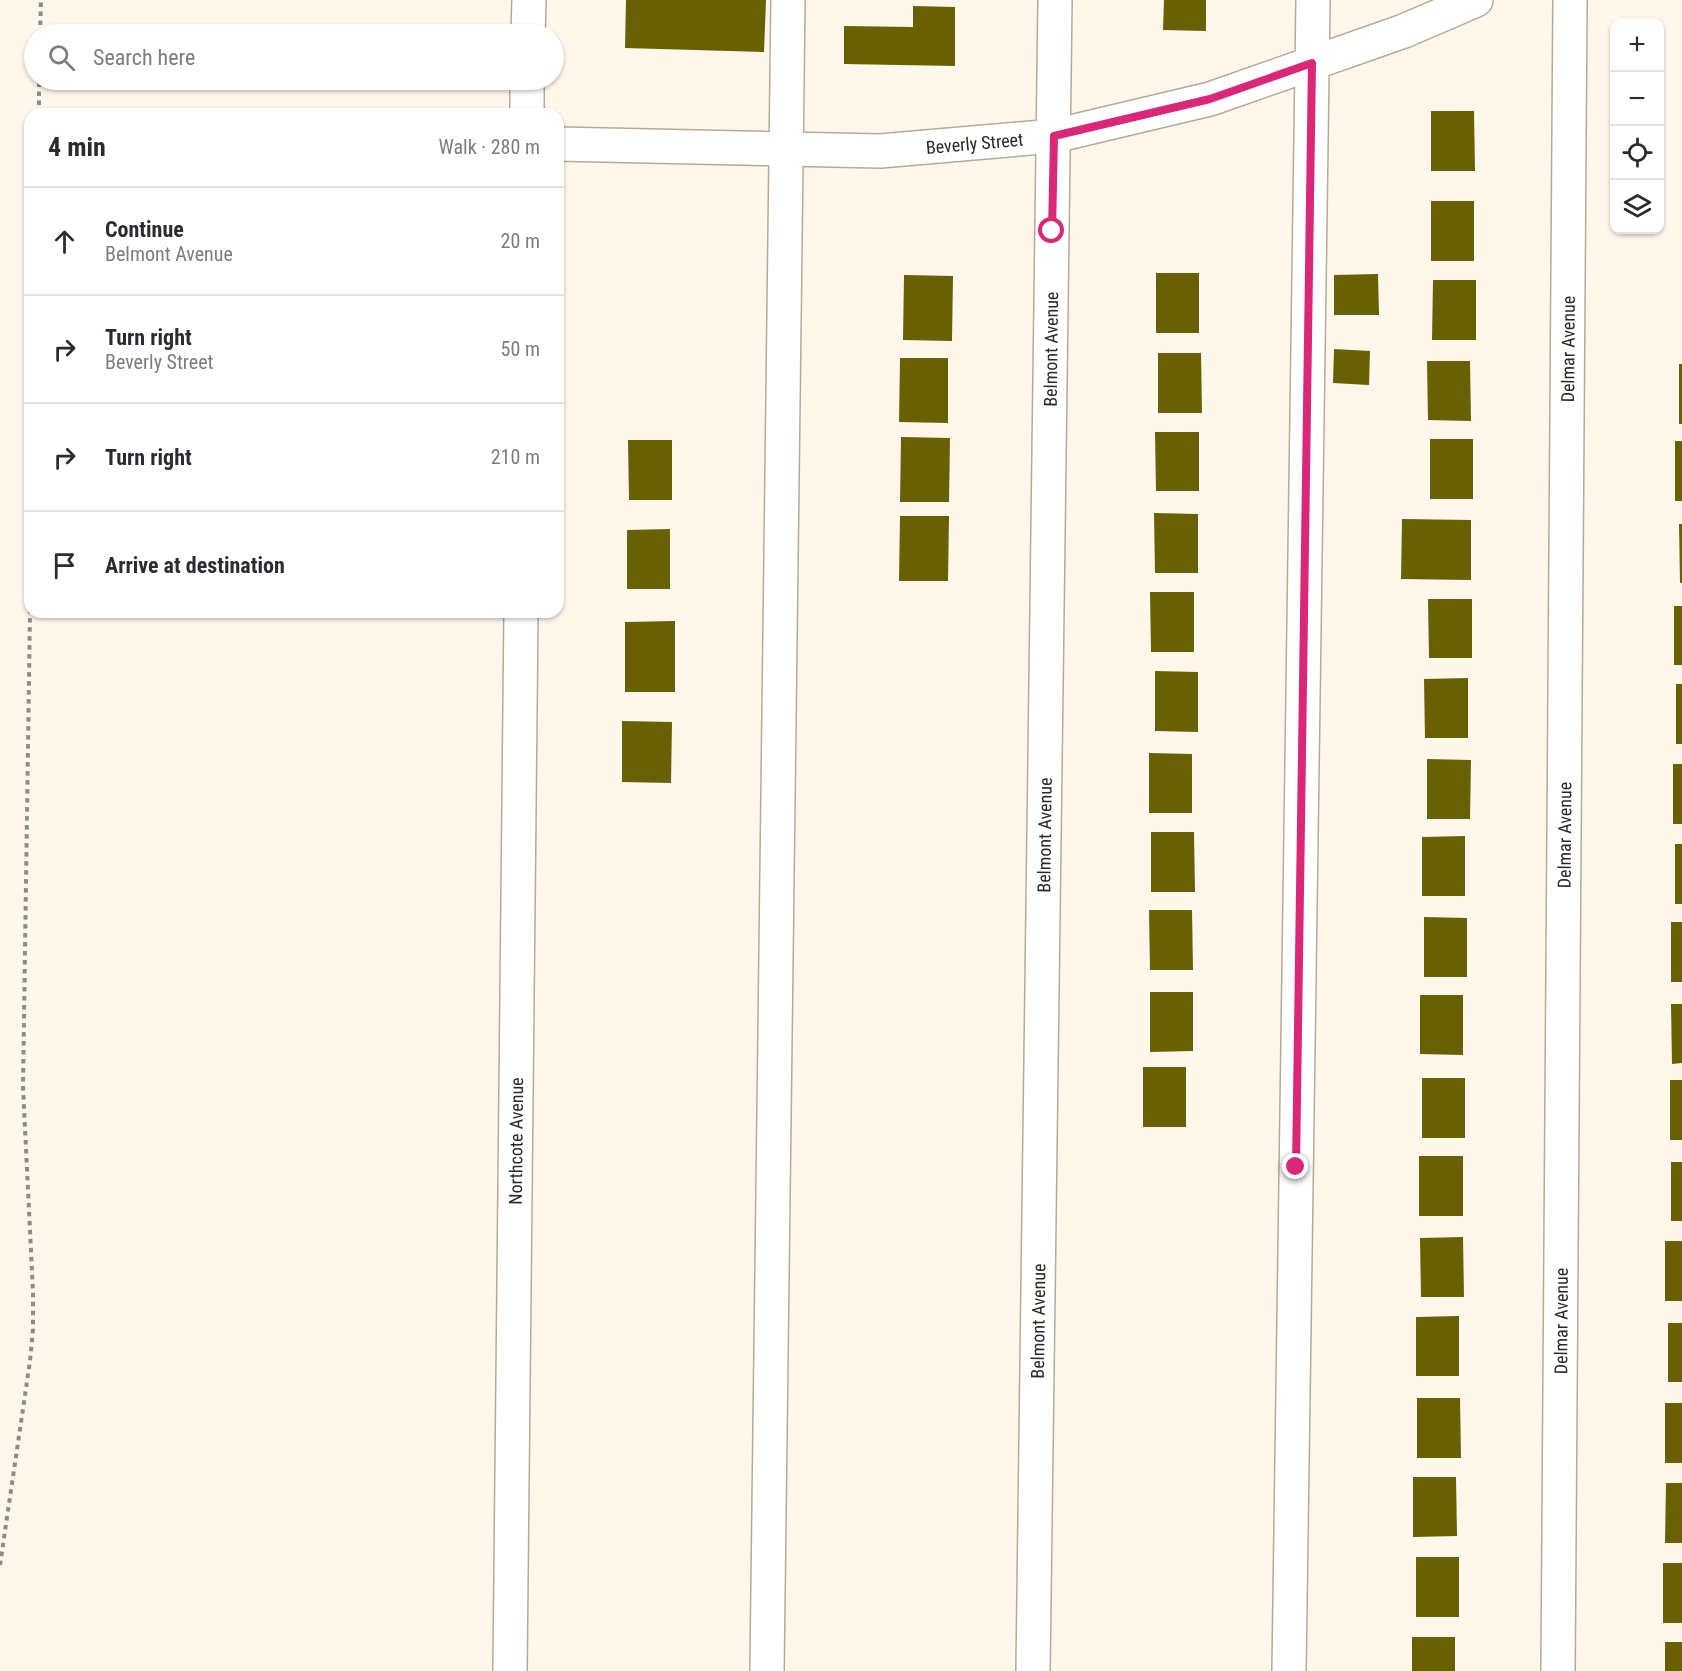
<!DOCTYPE html>
<meta charset="utf-8">
<style>
body{margin:0;font-family:"Roboto Condensed",sans-serif;background:#f7f7f7;color:#2b2b33}
.controls{position:absolute;right:18px;top:18px;display:grid;overflow:hidden;border-radius:12px;box-shadow:0 2px 4px #0004}
.controls button{width:54px;height:54px;display:grid;place-items:center;padding:0;border:0;border-bottom:2px solid #e1e1e2;background:#fff;color:#2b2b33;font:30px sans-serif}
.stop{position:absolute;width:18px;height:18px;margin:-14px;border:4px solid #db2777;border-radius:50%;background:#fff}
.stop.end{background:#db2777;border-color:#fff;box-shadow:0 2px 6px #0008}
.list{margin:0;padding:0;list-style:none}
h2{display:flex;justify-content:space-between;align-items:center;height:78px;margin:0;padding:0 24px;font-size:26px}
h2 small{font-size:20px;font-weight:400;color:#7c7c81}
.list li{display:grid;grid-template-columns:39px 1fr auto;gap:18px;align-items:center;box-sizing:border-box;height:108px;padding:0 24px;border-top:2px solid #e1e1e2}
.list b{display:block;font-size:22px;white-space:nowrap}
.list p{margin:0;font-size:20px;white-space:nowrap;color:#7c7c81}
.list em{font-size:20px;font-style:normal;color:#7c7c81}
.icon{flex:none;width:33px;height:33px;fill:none;stroke:currentColor;stroke-width:2;stroke-linecap:round;stroke-linejoin:round}
.map{position:relative;flex:none;width:1682px;height:1671px;overflow:hidden}
.search{position:absolute;background:#fff;box-shadow:0 2px 4px #0004;left:24px;top:24px;width:540px;height:66px;display:flex;align-items:center;gap:15px;box-sizing:border-box;padding:0 21px;border-radius:33px;color:#7c7c81;font-size:22px}
.panel{position:absolute;background:#fff;box-shadow:0 2px 4px #0004;left:24px;top:108px;width:540px;height:510px;border-radius:18px}
.map>svg:first-child{display:block}
.building{fill:#686002}
.lines{fill:none;stroke-linecap:round;stroke-linejoin:round}
.minor-casing{stroke:#b6aa97;stroke-width:36}
.path{stroke:#908a81;stroke-width:4;stroke-dasharray:4.5 4.5;stroke-linecap:butt}
.minor{stroke:#fff;stroke-width:33}
.route{stroke:#db2777;stroke-width:8}
.labels{text-anchor:middle;dominant-baseline:central;stroke-width:6;stroke-linejoin:round;paint-order:stroke}
.street-label{font-size:18px;fill:#2c2720;stroke:#fff}
</style>
<div class="map">
<svg width="1682" height="1671" viewBox="0 0 1682 1671">
<rect width="100%" height="100%" fill="#fff7eb"/>
<g class="building">
<path d="M 626,0 L 766,0 L 764,52 L 625,48 Z"/>
<path d="M 1164,0 L 1206,0 L 1206,31 L 1163,30 Z"/>
<path d="M 913,6 L 955,7 L 955,66 L 844,64 L 844,26 L 913,27 Z"/>
<path d="M 1431,111 L 1474,111 L 1475,171 L 1431,171 Z"/>
<rect x="1431" y="201" width="43" height="60"/>
<rect x="1156" y="273" width="43" height="60"/>
<path d="M 1378,274 L 1379,315 L 1334,315 L 1334,275 Z"/>
<path d="M 904,275 L 953,276 L 952,341 L 903,340 Z"/>
<path d="M 1433,280 L 1476,280 L 1476,340 L 1432,340 Z"/>
<path d="M 1334,349 L 1370,351 L 1369,385 L 1333,383 Z"/>
<path d="M 1158,353 L 1201,353 L 1202,413 L 1158,413 Z"/>
<path d="M 900,358 L 948,358 L 948,423 L 899,422 Z"/>
<path d="M 1427,361 L 1470,361 L 1471,421 L 1428,420 Z"/>
<rect x="1679" y="364" width="3" height="60"/>
<path d="M 1155,432 L 1199,432 L 1199,491 L 1156,491 Z"/>
<path d="M 901,437 L 950,438 L 949,502 L 900,502 Z"/>
<rect x="1430" y="439" width="43" height="60"/>
<path d="M 628,440 L 672,440 L 672,500 L 629,500 Z"/>
<rect x="1675" y="441" width="7" height="60"/>
<path d="M 1154,513 L 1198,514 L 1198,573 L 1155,573 Z"/>
<path d="M 900,516 L 949,516 L 948,581 L 899,581 Z"/>
<path d="M 1402,519 L 1471,520 L 1471,580 L 1401,579 Z"/>
<path d="M 1679,524 L 1682,524 L 1682,583 L 1680,583 Z"/>
<path d="M 670,529 L 670,589 L 627,589 L 627,530 Z"/>
<path d="M 1150,592 L 1194,592 L 1194,652 L 1151,652 Z"/>
<path d="M 1428,599 L 1472,599 L 1472,658 L 1429,658 Z"/>
<rect x="1674" y="606" width="8" height="59"/>
<path d="M 675,621 L 675,692 L 625,692 L 625,622 Z"/>
<path d="M 1155,671 L 1198,672 L 1198,732 L 1155,731 Z"/>
<path d="M 1468,678 L 1468,738 L 1425,738 L 1424,679 Z"/>
<rect x="1676" y="684" width="6" height="60"/>
<path d="M 622,721 L 672,722 L 671,783 L 622,782 Z"/>
<path d="M 1149,753 L 1192,754 L 1192,813 L 1149,813 Z"/>
<path d="M 1427,759 L 1471,760 L 1470,819 L 1427,819 Z"/>
<rect x="1673" y="764" width="9" height="60"/>
<path d="M 1151,832 L 1194,832 L 1195,892 L 1151,892 Z"/>
<path d="M 1465,836 L 1465,896 L 1422,896 L 1422,837 Z"/>
<rect x="1675" y="844" width="7" height="60"/>
<path d="M 1149,910 L 1192,910 L 1193,970 L 1150,970 Z"/>
<path d="M 1424,917 L 1467,918 L 1467,977 L 1424,977 Z"/>
<rect x="1671" y="922" width="11" height="60"/>
<path d="M 1150,992 L 1193,992 L 1193,1051 L 1150,1052 Z"/>
<path d="M 1420,995 L 1463,995 L 1463,1055 L 1420,1054 Z"/>
<path d="M 1671,1004 L 1682,1004 L 1682,1063 L 1672,1064 Z"/>
<rect x="1143" y="1067" width="43" height="60"/>
<rect x="1422" y="1078" width="43" height="60"/>
<rect x="1670" y="1080" width="12" height="60"/>
<rect x="1419" y="1156" width="44" height="60"/>
<rect x="1671" y="1162" width="11" height="59"/>
<path d="M 1463,1237 L 1464,1297 L 1421,1297 L 1420,1238 Z"/>
<rect x="1665" y="1241" width="17" height="60"/>
<path d="M 1459,1316 L 1459,1376 L 1416,1376 L 1416,1317 Z"/>
<rect x="1668" y="1323" width="14" height="59"/>
<path d="M 1417,1398 L 1460,1398 L 1461,1458 L 1417,1458 Z"/>
<rect x="1665" y="1403" width="17" height="60"/>
<path d="M 1413,1477 L 1456,1477 L 1457,1536 L 1413,1537 Z"/>
<path d="M 1666,1483 L 1682,1483 L 1682,1543 L 1665,1543 Z"/>
<rect x="1416" y="1557" width="43" height="60"/>
<rect x="1663" y="1563" width="19" height="60"/>
<rect x="1412" y="1637" width="43" height="34"/>
<rect x="1665" y="1642" width="17" height="29"/>
</g>
<g class="lines">
<defs>
<g id="minor">
<path d="M 528,34 L 529,0"/>
<path d="M 527,114 L 527,80"/>
<path id="s1" d="M 558,144 L 880,151 L 1054,136 L 1210,99 L 1404,31 L 1476,0"/>
<path id="s2" d="M 510,1671 L 521,612"/>
<path d="M 767,1671 L 788,0"/>
<path id="s3" d="M 1033,1671 L 1055,0"/>
<path d="M 1289,1671 L 1313,0"/>
<path id="s4" d="M 1558,1671 L 1570,0"/>
</g>
</defs>
<use href="#minor" class="minor-casing"/>
<g class="path">
<path d="M 40,34 L 41,0"/>
<path d="M 39,114 L 39,80"/>
<path d="M 0,1565 L 30,1361 L 33,1329 L 33,1292 L 23,1087 L 30,612"/>
</g>
<use href="#minor" class="minor"/>
</g>
<g class="lines">
<path class="route" d="M 1052,231 L 1054,136 L 1210,99 L 1312,63 L 1296,1167"/>
</g>
<g class="labels">
<g class="street-label">
<text stroke="none"><textPath href="#s1" startOffset="417">Beverly Street</textPath></text>
<text stroke="none"><textPath href="#s3" startOffset="1322">Belmont Avenue</textPath></text>
<text stroke="none"><textPath href="#s4" startOffset="1322">Delmar Avenue</textPath></text>
<text stroke="none"><textPath href="#s3" startOffset="836">Belmont Avenue</textPath></text>
<text stroke="none"><textPath href="#s4" startOffset="836">Delmar Avenue</textPath></text>
<text stroke="none"><textPath href="#s2" startOffset="530">Northcote Avenue</textPath></text>
<text stroke="none"><textPath href="#s3" startOffset="350">Belmont Avenue</textPath></text>
<text stroke="none"><textPath href="#s4" startOffset="350">Delmar Avenue</textPath></text>
</g>
</g>
</svg>
<div class="controls">
<button>+</button>
<button>−</button>
<button><svg class="icon" aria-label="locate" viewBox="0 0 24 24"><circle cx="12" cy="12" r="6"/><path d="M12 2v4M12 18v4M2 12h4M18 12h4"/></svg></button>
<button><svg class="icon" aria-label="layers" viewBox="0 0 24 24"><path d="M12 4l9 5-9 5-9-5zM3 14l9 5 9-5"/></svg></button>
</div>
<div class="stop" style="left:1052px;top:231px"></div>
<div class="stop end" style="left:1296px;top:1167px"></div>
<div class="search"><svg class="icon" aria-label="search" viewBox="0 0 24 24"><circle cx="10" cy="10" r="6"/><path d="M15 15l6 6"/></svg>Search here</div>
<section class="panel">
<h2>4 min<small>Walk · 280 m</small></h2>
<ul class="list">
<li><svg class="icon" aria-label="ahead" viewBox="0 0 24 24"><path d="M12 20V5M6 11l6-6 6 6"/></svg><div><b>Continue</b><p>Belmont Avenue</p></div><em>20 m</em></li>
<li><svg class="icon" aria-label="right" viewBox="0 0 24 24"><path d="M7 20v-9h11M14 6l5 5-5 5"/></svg><div><b>Turn right</b><p>Beverly Street</p></div><em>50 m</em></li>
<li><svg class="icon" aria-label="right" viewBox="0 0 24 24"><path d="M7 20v-9h11M14 6l5 5-5 5"/></svg><div><b>Turn right</b></div><em>210 m</em></li>
<li><svg class="icon" aria-label="arrive" viewBox="0 0 24 24"><path d="M6 21V4h12l-3 4 3 4H6"/></svg><div><b>Arrive at destination</b></div></li>
</ul>
</section>
</div>
